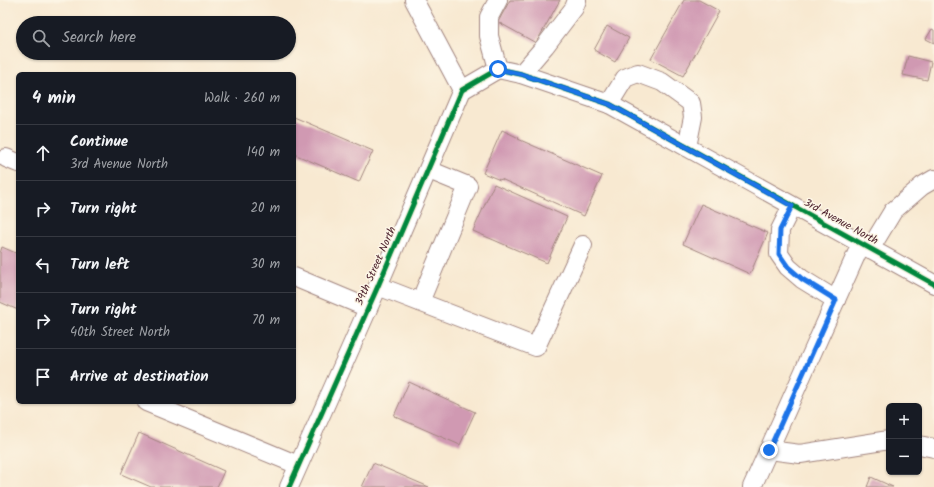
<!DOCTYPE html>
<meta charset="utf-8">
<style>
body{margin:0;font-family:Kalam,sans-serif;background:#242831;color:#f1f3f6}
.controls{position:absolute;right:12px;bottom:12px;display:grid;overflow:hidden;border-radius:6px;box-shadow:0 1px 3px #0004}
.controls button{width:36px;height:36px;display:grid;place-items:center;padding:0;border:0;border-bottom:1px solid #363941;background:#171b24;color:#f1f3f6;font:20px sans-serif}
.stop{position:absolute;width:12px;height:12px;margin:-9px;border:3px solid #1a73e8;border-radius:50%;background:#fff}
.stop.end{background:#1a73e8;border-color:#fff;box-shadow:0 1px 4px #0008}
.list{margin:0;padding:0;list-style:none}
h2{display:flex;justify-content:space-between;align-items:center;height:52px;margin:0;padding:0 16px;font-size:17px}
h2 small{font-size:13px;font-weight:400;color:#9ea1a6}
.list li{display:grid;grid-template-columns:26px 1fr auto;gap:12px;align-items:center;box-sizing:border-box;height:56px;padding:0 16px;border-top:1px solid #363941}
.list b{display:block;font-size:15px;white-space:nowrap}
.list p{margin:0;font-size:13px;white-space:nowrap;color:#9ea1a6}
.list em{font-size:13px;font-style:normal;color:#9ea1a6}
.icon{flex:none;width:22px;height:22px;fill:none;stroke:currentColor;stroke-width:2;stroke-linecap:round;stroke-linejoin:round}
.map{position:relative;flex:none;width:934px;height:487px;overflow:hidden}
.search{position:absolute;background:#171b24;box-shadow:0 1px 3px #0004;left:16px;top:16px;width:280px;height:44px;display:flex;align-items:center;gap:10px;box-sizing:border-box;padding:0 14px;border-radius:22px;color:#9ea1a6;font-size:15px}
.panel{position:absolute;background:#171b24;box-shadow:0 1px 3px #0004;left:16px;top:72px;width:280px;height:332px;border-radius:6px}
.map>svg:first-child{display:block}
.building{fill:#d099b2}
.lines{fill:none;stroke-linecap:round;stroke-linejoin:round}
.minor-casing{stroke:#a1847e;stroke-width:20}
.minor{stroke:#fff;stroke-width:18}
.cycleway-casing{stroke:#fcf5e5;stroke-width:8}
.cycleway{stroke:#00873e;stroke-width:5}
.route{stroke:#1a73e8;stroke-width:5}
.labels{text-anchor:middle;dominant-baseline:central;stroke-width:3;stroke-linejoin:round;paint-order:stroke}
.street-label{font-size:11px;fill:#4a1f2b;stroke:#fcf5e5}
</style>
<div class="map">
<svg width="934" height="487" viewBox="0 0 934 487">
<rect width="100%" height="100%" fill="#fcf5e5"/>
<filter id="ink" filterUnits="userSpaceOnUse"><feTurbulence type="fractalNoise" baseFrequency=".025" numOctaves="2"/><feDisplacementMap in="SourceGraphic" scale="8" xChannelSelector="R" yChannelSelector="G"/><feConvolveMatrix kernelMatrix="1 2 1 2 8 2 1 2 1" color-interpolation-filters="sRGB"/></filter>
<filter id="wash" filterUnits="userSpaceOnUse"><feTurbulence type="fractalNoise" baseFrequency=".012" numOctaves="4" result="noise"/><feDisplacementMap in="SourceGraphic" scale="16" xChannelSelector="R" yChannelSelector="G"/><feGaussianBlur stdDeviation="0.9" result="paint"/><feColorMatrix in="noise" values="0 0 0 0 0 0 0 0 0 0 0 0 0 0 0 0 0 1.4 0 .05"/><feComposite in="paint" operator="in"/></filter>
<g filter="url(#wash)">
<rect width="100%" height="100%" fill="#f8e9d1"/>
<g id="blocks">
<g class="building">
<path d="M 510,0 L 560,0 L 536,43 L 498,22 Z"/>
<path d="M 684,0 L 699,0 L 719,11 L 683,76 L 651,59 Z"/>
<path d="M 607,26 L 629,38 L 615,62 L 594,50 Z"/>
<path d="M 932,29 L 934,30 L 934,43 L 926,39 Z"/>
<path d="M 908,56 L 931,62 L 927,80 L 903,75 Z"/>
<path d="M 294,117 L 373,151 L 359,182 L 294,154 Z"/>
<path d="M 502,130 L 519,138 L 518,139 L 602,176 L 584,216 L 501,179 L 500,180 L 483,173 Z"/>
<path d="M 494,184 L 567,217 L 547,263 L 473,231 Z"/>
<path d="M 701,204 L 768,233 L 750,274 L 683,244 Z"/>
<path d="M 2,247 L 18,254 L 18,310 L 0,302 L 0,253 Z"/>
<path d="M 409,382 L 475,412 L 460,445 L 394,416 Z"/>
<path d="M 139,433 L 224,471 L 217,487 L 151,487 L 121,474 Z"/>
<path d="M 373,463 L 429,487 L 362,487 Z"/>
<path d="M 871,477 L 893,487 L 867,487 Z"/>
</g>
</g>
</g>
<g filter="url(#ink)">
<use href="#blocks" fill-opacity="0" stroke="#a1847e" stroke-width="1"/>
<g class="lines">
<defs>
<g id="minor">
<path d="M 414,0 L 462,90"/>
<path d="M 498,0 L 489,17 L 489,36 L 498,69"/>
<path d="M 498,69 L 521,74 L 609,104 L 934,284"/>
<path d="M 521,74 L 545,46 L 574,8 L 577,0"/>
<path d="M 609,104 L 625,78 L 638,73 L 662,82 L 691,103 L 693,117 L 687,147"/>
<path d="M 6,158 L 18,163"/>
<path d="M 792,206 L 780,230 L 779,254 L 788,267 L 802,279 L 836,300"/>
<path d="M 870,249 L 893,211 L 922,186 L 934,179"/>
<path d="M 294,277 L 368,308"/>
<path d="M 378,286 L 536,347 L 583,245"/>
<path d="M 420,302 L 468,186 L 429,170"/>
<path d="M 146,402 L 298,465"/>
<path d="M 919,445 L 934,448"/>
<path d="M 769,450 L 800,454 L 889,440"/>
<path d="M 289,487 L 378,286 L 462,90 L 498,69"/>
<path d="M 752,487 L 861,244"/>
</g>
</defs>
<use href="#minor" class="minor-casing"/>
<use href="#minor" class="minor"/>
<defs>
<path id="cycleway" d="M 289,487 L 378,286 L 462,90 L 498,69 L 521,74 L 609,104 L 934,284"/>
</defs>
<use href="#cycleway" class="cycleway-casing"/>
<use href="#cycleway" class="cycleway"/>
</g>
</g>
<g class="lines" filter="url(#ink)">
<path class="route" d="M 498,69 L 521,74 L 609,104 L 792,206 L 780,230 L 779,254 L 788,267 L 802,279 L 836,300 L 769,450"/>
</g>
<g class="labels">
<g class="street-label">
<text transform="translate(841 222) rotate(29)">3rd Avenue North</text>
<text transform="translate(376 266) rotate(-66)">39th Street North</text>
</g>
</g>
</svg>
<div class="controls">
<button>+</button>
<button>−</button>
</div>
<div class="stop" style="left:498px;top:69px"></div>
<div class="stop end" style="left:769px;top:450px"></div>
<div class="search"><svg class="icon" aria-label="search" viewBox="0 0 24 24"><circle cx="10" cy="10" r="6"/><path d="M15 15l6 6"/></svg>Search here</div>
<section class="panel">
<h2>4 min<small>Walk · 260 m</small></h2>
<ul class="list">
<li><svg class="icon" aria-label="ahead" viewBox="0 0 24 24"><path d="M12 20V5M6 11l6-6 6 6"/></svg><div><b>Continue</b><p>3rd Avenue North</p></div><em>140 m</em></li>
<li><svg class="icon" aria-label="right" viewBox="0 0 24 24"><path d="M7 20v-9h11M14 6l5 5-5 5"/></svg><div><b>Turn right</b></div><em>20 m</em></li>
<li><svg class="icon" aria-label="left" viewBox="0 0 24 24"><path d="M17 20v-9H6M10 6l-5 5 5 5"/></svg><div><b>Turn left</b></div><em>30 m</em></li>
<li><svg class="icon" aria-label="right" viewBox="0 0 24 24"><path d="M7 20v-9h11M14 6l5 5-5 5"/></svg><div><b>Turn right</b><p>40th Street North</p></div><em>70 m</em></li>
<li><svg class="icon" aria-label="arrive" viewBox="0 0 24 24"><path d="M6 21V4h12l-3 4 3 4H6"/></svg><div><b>Arrive at destination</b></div></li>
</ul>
</section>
</div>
